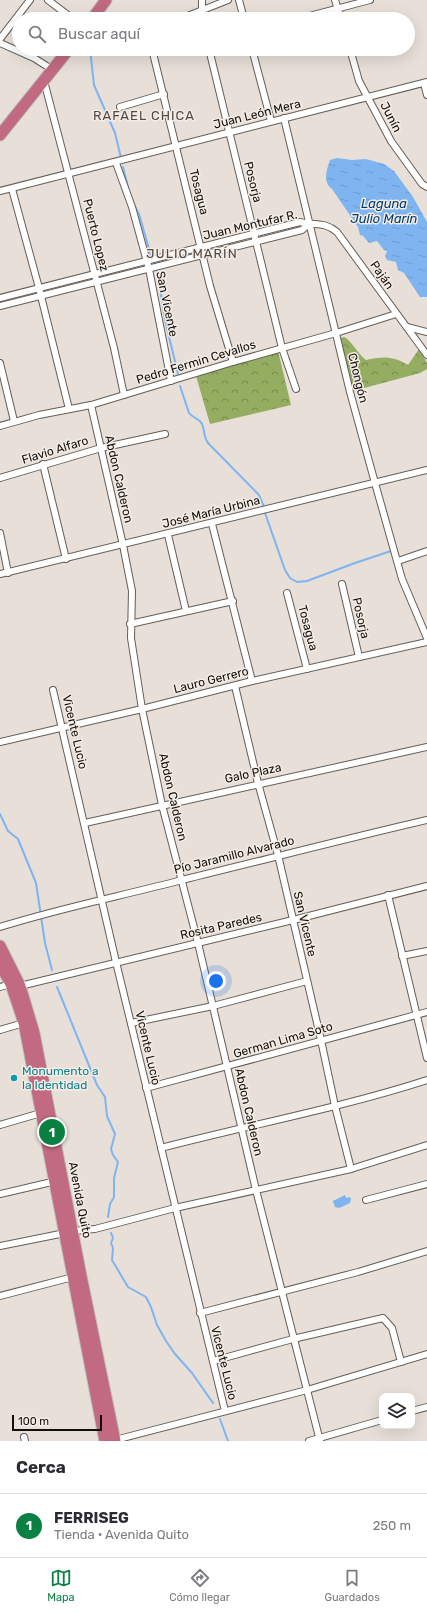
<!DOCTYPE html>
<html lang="es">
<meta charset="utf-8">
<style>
body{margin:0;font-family:Rubik,sans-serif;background:#f2f2f3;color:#2b2b33}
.controls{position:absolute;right:12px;bottom:12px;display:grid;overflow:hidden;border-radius:8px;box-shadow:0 4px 16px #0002}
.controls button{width:36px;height:36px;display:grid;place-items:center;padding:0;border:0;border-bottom:1px solid #e1e1e2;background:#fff;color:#2b2b33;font:20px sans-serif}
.scale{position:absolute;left:12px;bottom:10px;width:90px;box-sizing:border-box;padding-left:4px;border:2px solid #110f0c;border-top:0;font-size:11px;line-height:14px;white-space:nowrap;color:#110f0c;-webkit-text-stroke:3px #f4ece5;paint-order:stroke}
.you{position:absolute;left:216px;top:981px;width:14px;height:14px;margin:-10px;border:3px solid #fff;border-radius:50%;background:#1a73e8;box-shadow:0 0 0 6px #1a73e833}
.badge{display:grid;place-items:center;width:26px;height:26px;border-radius:50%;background:#0b8043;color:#fff;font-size:13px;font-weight:700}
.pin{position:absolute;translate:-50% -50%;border:2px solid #fff;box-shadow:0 1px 4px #0006}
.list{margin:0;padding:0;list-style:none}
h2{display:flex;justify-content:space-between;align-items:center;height:52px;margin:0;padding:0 16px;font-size:17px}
h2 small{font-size:13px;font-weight:400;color:#7c7c81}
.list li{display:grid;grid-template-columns:26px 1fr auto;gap:12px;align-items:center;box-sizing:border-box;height:64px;padding:0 16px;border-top:1px solid #e1e1e2}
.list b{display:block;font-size:15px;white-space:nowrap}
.list p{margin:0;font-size:13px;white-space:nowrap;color:#7c7c81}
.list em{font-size:13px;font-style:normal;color:#7c7c81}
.icon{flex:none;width:22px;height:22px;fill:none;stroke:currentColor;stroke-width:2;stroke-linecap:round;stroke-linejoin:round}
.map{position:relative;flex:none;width:427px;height:1441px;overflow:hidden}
.search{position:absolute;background:#fff;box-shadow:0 4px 16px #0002;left:12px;right:12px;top:12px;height:44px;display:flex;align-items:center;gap:10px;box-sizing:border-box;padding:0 14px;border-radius:22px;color:#7c7c81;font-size:15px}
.sheet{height:116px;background:#fff}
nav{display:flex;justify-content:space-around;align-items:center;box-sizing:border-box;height:56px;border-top:1px solid #e1e1e2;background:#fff;font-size:11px;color:#7c7c81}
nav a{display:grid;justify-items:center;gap:2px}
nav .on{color:#0b8043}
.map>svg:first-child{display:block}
.forest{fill:url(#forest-crowns)}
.water{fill:url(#water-ripples)}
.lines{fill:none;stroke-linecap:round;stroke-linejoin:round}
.stream{stroke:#7eb5f1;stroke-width:2}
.street-casing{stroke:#655e58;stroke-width:8}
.highway-casing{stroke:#bcbcbb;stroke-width:13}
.street{stroke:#fff;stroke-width:6}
.highway{stroke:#c16a81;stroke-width:11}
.culture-dot{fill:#0f9aa8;stroke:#f4ece5;stroke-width:1.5}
.labels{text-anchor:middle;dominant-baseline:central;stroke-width:3;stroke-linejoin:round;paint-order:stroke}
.street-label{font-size:12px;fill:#110f0c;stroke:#f4ece5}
.culture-label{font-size:12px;fill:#0d838f;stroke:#f4ece5;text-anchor:start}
.neighbourhood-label{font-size:13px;letter-spacing:1px;fill:#504a44;stroke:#f4ece5}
.water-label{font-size:13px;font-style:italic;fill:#003e73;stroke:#f4ece5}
</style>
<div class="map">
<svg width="427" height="1441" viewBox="0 0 427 1441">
<defs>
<pattern id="forest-crowns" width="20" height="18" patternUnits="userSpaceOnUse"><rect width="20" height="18" fill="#95ad61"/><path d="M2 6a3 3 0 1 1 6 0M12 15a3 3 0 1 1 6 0" fill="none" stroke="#788b4e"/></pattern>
<pattern id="water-ripples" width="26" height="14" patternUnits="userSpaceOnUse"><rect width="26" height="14" fill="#7eb5f1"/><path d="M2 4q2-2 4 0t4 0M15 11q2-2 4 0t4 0" fill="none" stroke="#6c9acd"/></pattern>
</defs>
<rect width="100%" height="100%" fill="#e7dfd8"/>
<g class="forest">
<path d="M 344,337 C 352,341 357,353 366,360 C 382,356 394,356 408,365 L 419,349 L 427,363 L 427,369 L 420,373 L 353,391 L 340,338 Z"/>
<path d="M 278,351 L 291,405 L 210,424 L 196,376 Z"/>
</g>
<g class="water">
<path d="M 337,158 L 352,160 L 366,159 L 384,164 L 394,171 L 413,197 L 427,222 L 427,297 L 420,297 L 404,273 L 398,270 L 396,262 L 387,260 L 385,256 L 387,251 L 384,250 L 377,241 L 369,243 L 363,236 L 360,235 L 358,227 L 332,189 C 322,182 327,169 330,160 Z"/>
<path d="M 345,1195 L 346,1198 L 350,1197 L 351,1199 L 350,1203 L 339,1208 L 335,1207 L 333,1201 Z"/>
</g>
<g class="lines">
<g class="stream">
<path d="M 90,49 L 94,85 L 115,133 L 121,158"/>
<path d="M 123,167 L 128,187"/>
<path d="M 133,203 L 139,214 L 151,256"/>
<path d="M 157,272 L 166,324 L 178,374"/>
<path d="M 180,386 L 189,413 C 193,418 200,419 202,424 C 205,430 203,436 208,443 L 259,495 L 264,507"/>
<path d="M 265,513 L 285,570 L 290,578 L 297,582 L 307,581 L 355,563 L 391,551"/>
<path d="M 0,814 L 8,831 L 18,839 L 36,883 L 45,943 L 52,970"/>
<path d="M 57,987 L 97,1085 L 105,1097 L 107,1116 L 115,1134 L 111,1149 L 113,1155 L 118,1162 L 114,1178 L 114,1197 L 110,1204 L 108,1217"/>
<path d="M 111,1233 L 113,1238 L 111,1243 L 113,1248 L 112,1260 L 128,1287 L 146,1297 L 151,1307 L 157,1325 L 166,1341 L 175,1354 L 192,1373 L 213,1403"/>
<path d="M 220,1419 L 228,1441"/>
</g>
<defs>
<g id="street">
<path d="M 48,0 L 73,19"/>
<path d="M 239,0 L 244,19"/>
<path d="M 335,0 L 341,19"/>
<path d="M 202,10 L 202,0"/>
<path d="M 97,13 L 114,19"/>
<path d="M 180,19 L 228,0"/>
<path d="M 298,19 L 370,0"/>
<path d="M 0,39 L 30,0"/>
<path d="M 0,43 L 34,58 L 53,70"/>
<path d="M 152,49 L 210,286 L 233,362"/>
<path d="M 209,49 L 282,348 L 296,389"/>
<path d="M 252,49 L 271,121"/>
<path d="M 350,49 L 359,81 L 391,141 L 422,184 L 427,187"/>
<path d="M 44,81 L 114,348 L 124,395"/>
<path d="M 424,83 L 427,95"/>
<path d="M 120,107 L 164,94"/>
<path d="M 284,118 L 350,392 L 375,483 L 402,579 L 427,638"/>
<path d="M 116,163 L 132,207 L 149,269 L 171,381"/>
<path d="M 12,189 L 39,288 L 69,409"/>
<path d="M 0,191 L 427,82"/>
<path d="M 0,298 L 300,222 C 315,226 324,221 337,232 L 427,355"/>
<path d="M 0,306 L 302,230 L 309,224"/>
<path d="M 407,327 L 427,332"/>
<path d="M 0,363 L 14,421"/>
<path d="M 91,405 L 123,545 L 132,591 L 131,638 L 142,709 L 162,805 L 198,943 L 256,1190 L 320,1441"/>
<path d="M 0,426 L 39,415 L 91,405 L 233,362 L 336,333 L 396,314"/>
<path d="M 43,464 L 66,559"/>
<path d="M 0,478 L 101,448 L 165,434"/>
<path d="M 212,524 L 252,681"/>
<path d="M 0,533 L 8,573"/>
<path d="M 168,535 L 186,611"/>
<path d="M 398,561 L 427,551"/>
<path d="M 0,574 L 427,470"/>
<path d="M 342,584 L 359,657"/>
<path d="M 287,593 L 307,669"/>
<path d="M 130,624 L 233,601"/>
<path d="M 235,686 L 258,783 L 278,855 L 321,1040 L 335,1106 L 351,1169"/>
<path d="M 53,690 L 116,962 L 225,1411"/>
<path d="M 0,742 L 142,709 L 252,681 L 427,642"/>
<path d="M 85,823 L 427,747"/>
<path d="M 388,895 L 427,1058"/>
<path d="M 0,927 C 60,908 121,896 182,880 C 264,860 345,839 427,820"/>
<path d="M 402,956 L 427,951"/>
<path d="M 20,986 L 293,920 L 427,886"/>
<path d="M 0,987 L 11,984"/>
<path d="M 131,1023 L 213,1006 L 307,981"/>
<path d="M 0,1030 L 24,1023"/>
<path d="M 146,1088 L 427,1012"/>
<path d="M 0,1125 L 41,1113"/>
<path d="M 161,1148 C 249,1125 340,1108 427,1080"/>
<path d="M 0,1194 L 56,1181"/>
<path d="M 366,1200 L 427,1184"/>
<path d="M 73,1231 L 95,1229 L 175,1208 L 351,1169 L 427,1145"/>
<path d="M 0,1246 L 65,1233"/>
<path d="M 0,1296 L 73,1277"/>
<path d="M 200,1313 L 358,1272 L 427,1251"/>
<path d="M 213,1361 L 293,1339 L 383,1318 L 392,1328 L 401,1362"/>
<path d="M 412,1411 L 427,1407"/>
<path d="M 24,1437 L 25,1441"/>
<path d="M 115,1440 L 307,1390 L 427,1354"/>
<path d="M 309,1441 L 382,1420"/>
</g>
<g id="highway">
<path d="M 92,19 L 106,0"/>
<path d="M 0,135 L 69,49"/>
<path d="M 0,946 L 20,986 L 34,1033 L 81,1276 L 115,1441"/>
<path d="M 0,964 L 11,984 L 24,1023 L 105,1441"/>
</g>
</defs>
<use href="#street" class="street-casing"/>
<use href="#highway" class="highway-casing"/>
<use href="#street" class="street"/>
<use href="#highway" class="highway"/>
</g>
<circle class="culture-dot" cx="14" cy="1078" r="4"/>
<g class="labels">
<g class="street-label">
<text transform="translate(257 114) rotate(-14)">Juan León Mera</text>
<text transform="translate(391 117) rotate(63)">Junín</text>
<text transform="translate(253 182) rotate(76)">Posorja</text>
<text transform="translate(199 192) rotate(76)">Tosagua</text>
<text transform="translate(250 225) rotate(-13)">Juan Montufar R.</text>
<text transform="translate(96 235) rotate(76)">Puerto Lopez</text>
<text transform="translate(382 275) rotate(55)">Paján</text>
<text transform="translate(167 304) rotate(78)">San Vicente</text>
<text transform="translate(196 362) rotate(-17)">Pedro Fermin Cevallos</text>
<text transform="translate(358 378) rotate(76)">Chongón</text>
<text transform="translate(55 450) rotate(-17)">Flavio Alfaro</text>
<text transform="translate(119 479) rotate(77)">Abdon Calderon</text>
<text transform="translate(211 512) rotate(-14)">José María Urbina</text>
<text transform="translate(361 618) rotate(77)">Posorja</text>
<text transform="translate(308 628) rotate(75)">Tosagua</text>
<text transform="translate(211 680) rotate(-14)">Lauro Gerrero</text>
<text transform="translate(75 732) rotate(77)">Vicente Lucio</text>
<text transform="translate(253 773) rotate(-12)">Galo Plaza</text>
<text transform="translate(173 797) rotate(77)">Abdon Calderon</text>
<text transform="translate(234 855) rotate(-14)">Pío Jaramillo Alvarado</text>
<text transform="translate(305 924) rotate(77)">San Vicente</text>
<text transform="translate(221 926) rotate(-13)">Rosita Paredes</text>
<text transform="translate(283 1040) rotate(-16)">German Lima Soto</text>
<text transform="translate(148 1048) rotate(77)">Vicente Lucio</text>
<text transform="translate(249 1112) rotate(77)">Abdon Calderon</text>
<text transform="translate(80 1200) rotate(79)">Avenida Quito</text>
<text transform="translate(224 1363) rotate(76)">Vicente Lucio</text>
</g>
<g class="culture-label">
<text x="22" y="1071">Monumento a<tspan x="22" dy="14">la Identidad</tspan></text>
</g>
<g class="neighbourhood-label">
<text x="144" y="115">RAFAEL CHICA</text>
<text x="192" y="253">JULIO MARÍN</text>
</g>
<g class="water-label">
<text x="384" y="203">Laguna<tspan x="384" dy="15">Julio Marín</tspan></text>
</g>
</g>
</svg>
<div class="controls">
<button><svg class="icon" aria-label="layers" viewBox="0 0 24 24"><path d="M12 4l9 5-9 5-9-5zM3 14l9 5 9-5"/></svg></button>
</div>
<div class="scale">100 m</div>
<div class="you"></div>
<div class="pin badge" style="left:52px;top:1132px">1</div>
<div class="search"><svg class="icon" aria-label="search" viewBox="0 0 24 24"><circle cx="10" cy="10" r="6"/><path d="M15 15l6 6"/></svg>Buscar aquí</div>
</div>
<section class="sheet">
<h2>Cerca<small></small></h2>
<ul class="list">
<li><span class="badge">1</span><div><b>FERRISEG</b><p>Tienda · Avenida Quito</p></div><em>250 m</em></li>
</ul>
</section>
<nav>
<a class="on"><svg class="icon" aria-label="map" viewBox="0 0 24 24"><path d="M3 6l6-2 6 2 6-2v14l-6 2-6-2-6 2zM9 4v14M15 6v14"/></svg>Mapa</a>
<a><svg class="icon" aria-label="directions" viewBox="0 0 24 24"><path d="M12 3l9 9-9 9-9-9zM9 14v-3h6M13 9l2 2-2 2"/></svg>Cómo llegar</a>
<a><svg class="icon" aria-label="saved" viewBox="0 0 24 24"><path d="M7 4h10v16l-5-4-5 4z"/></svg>Guardados</a>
</nav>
